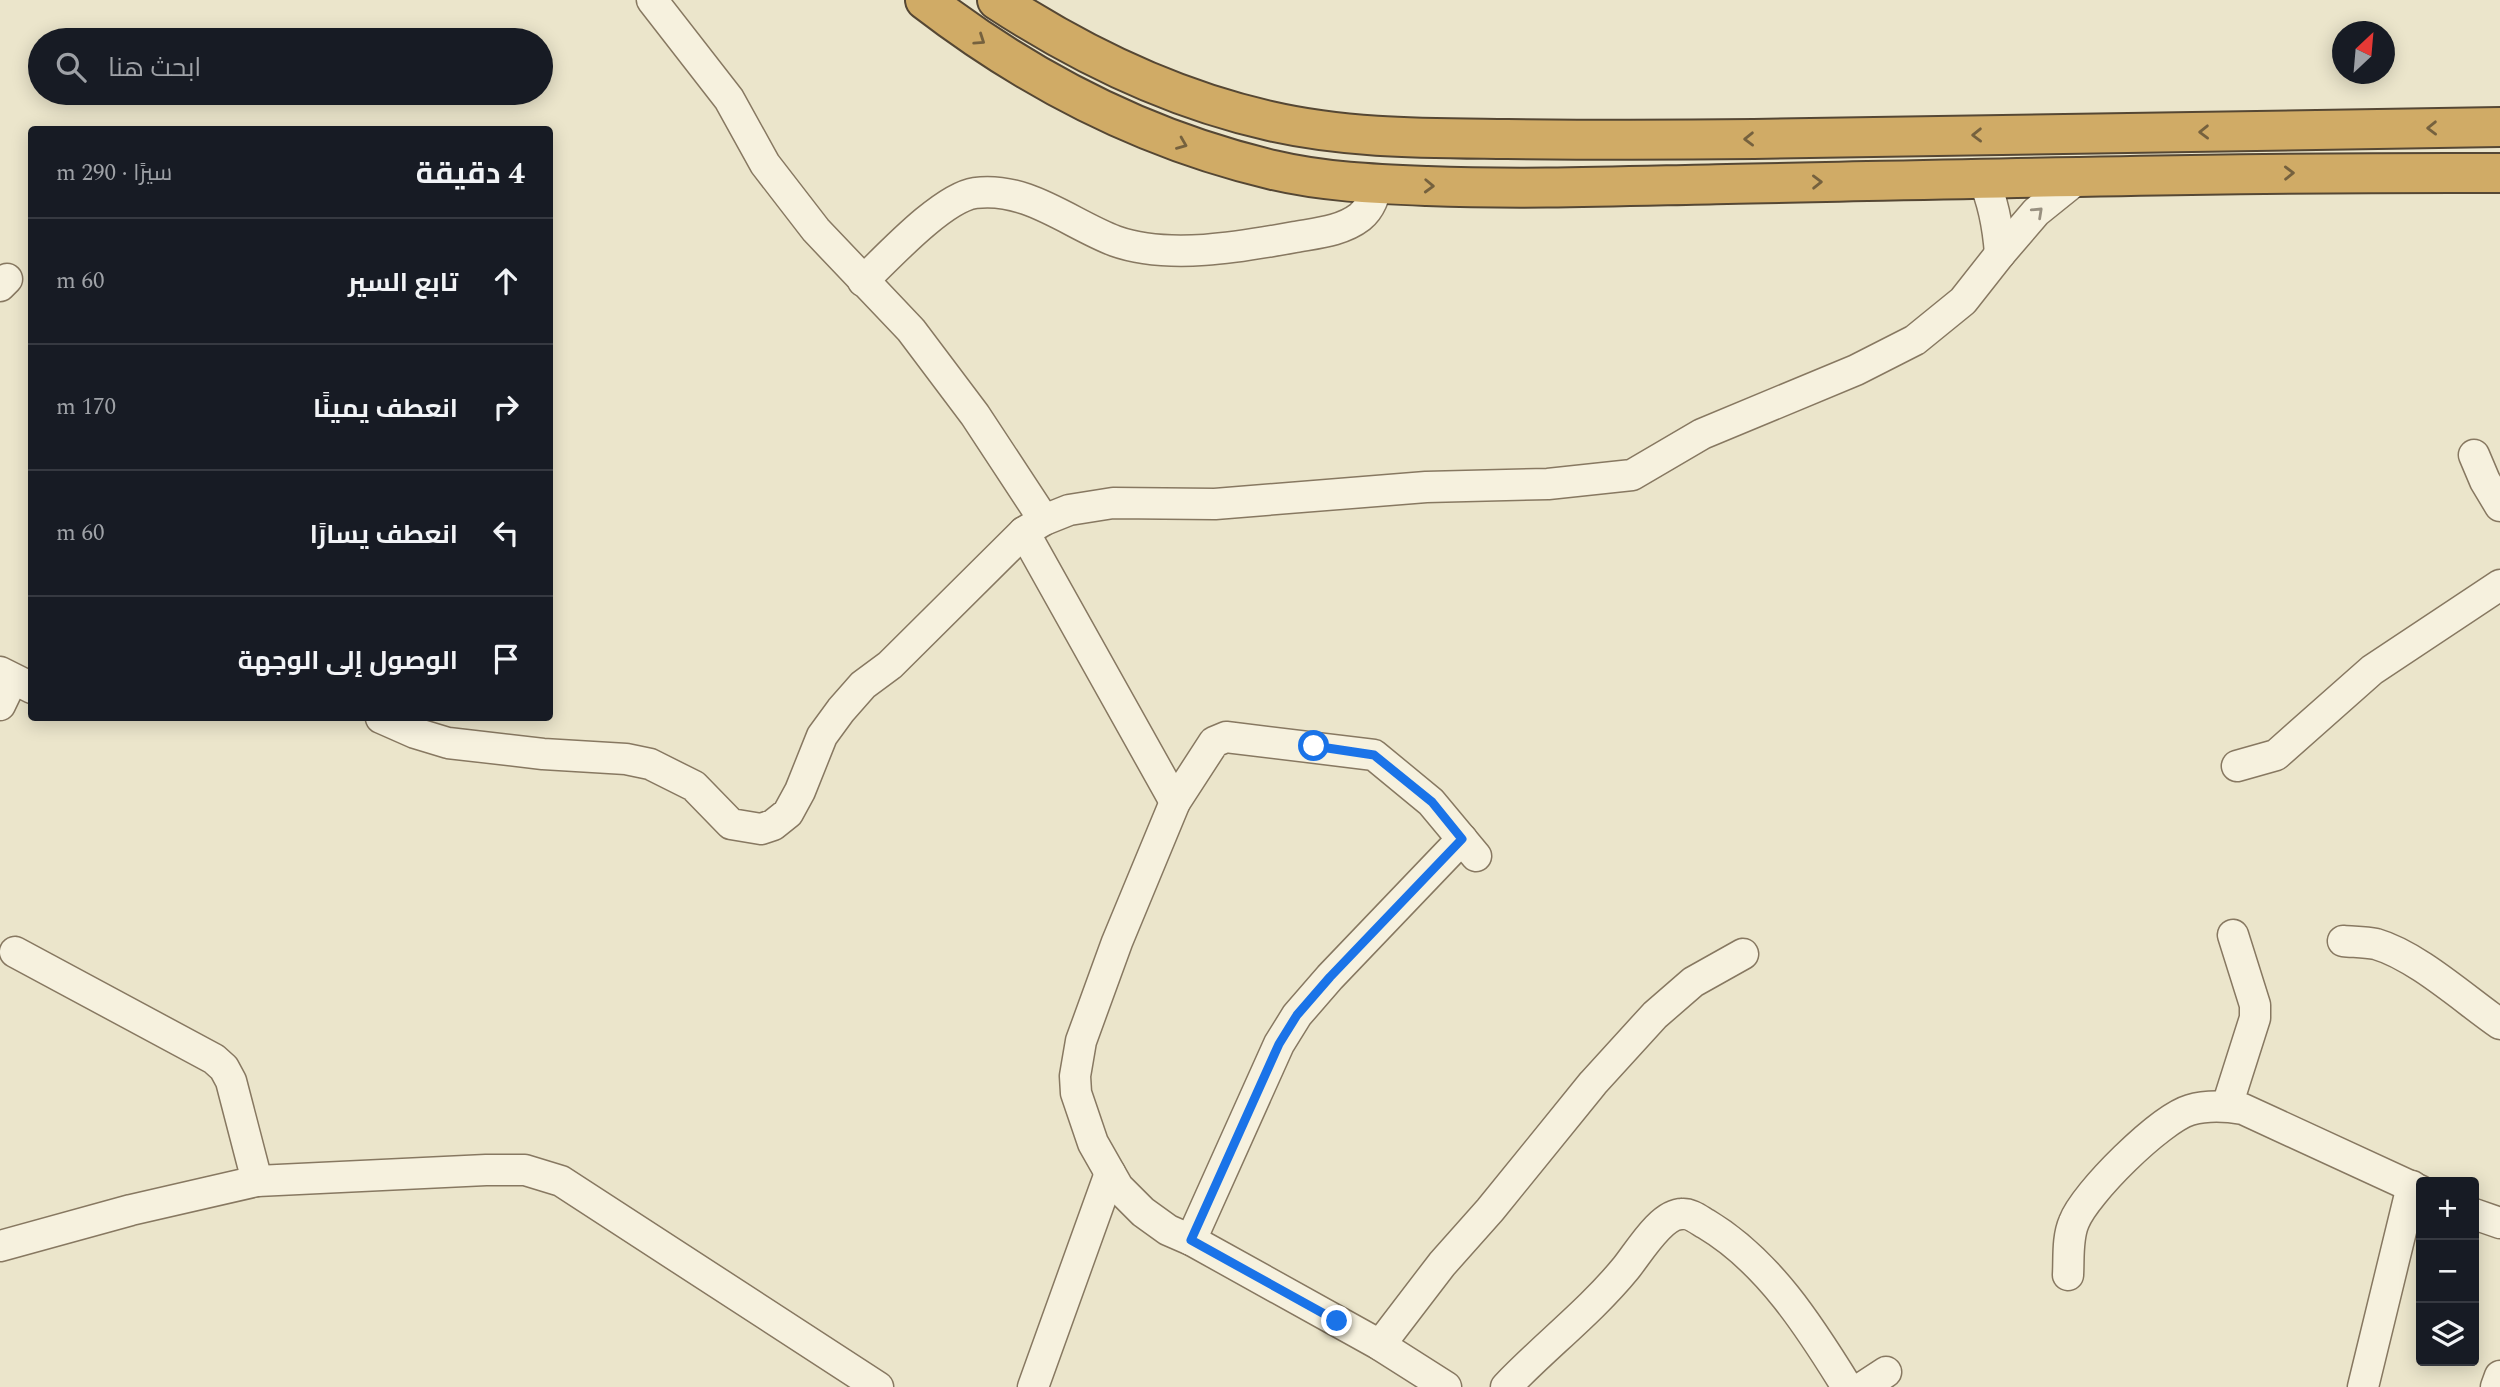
<!DOCTYPE html>
<html lang="ar">
<meta charset="utf-8">
<style>
body{margin:0;font-family:Spectral,Cairo,serif;background:#20242c;color:#f1f3f6;direction:rtl}
.controls{position:absolute;right:21px;bottom:21px;display:grid;overflow:hidden;border-radius:7px;box-shadow:0 4px 18px #0003}
.controls button{width:63px;height:63px;display:grid;place-items:center;padding:0;border:0;border-bottom:2px solid #363941;background:#171b24;color:#f1f3f6;font:35px sans-serif}
.compass{position:absolute;left:2332px;top:21px;width:63px;height:63px;border-radius:50%;background:#171b24;box-shadow:0 4px 18px #0003;rotate:26deg}
.stop{position:absolute;width:21px;height:21px;margin:-16px;border:5px solid #1a73e8;border-radius:50%;background:#fff}
.stop.end{background:#1a73e8;border-color:#fff;box-shadow:0 2px 7px #0008}
.list{margin:0;padding:0;list-style:none}
h2{display:flex;justify-content:space-between;align-items:center;height:91px;margin:0;padding:0 28px;font-size:30px}
h2 small{font-size:23px;font-weight:400;color:#9ea1a6}
.list li{display:grid;grid-template-columns:46px 1fr auto;gap:21px;align-items:center;box-sizing:border-box;height:126px;padding:0 28px;border-top:2px solid #363941}
.list b{display:block;font-size:26px;white-space:nowrap}
.list em{font-size:23px;font-style:normal;color:#9ea1a6}
.icon{flex:none;width:38px;height:38px;fill:none;stroke:currentColor;stroke-width:2;stroke-linecap:round;stroke-linejoin:round}
.map{position:relative;flex:none;width:2500px;height:1387px;overflow:hidden;direction:ltr}
.search{position:absolute;background:#171b24;box-shadow:0 4px 18px #0003;left:28px;top:28px;width:525px;height:77px;display:flex;align-items:center;gap:18px;box-sizing:border-box;padding:0 24px;border-radius:38px;color:#9ea1a6;font-size:26px}
.panel{position:absolute;background:#171b24;box-shadow:0 4px 18px #0003;left:28px;top:126px;width:525px;height:595px;border-radius:7px;direction:rtl}
.map>svg:first-child{display:block}
.lines{fill:none;stroke-linecap:round;stroke-linejoin:round}
.minor-casing{stroke:#877861;stroke-width:33}
.highway-casing{stroke:#554734;stroke-width:42}
.minor{stroke:#f6f1de;stroke-width:30}
.highway{stroke:#d0ab66;stroke-width:38}
.oneway{stroke:#75613e}
.oneway2{stroke:#989080}
.route{stroke:#1a73e8;stroke-width:9}
</style>
<div class="map">
<svg width="2500" height="1387" viewBox="0 0 2500 1387">
<rect width="100%" height="100%" fill="#ebe5cb"/>
<g class="lines">
<defs>
<g id="minor">
<path d="M 652,0 L 729,99 L 765,164 L 816,230 L 911,330 L 975,415 L 1044,520"/>
<path d="M 1983,179 C 1994,203 1998,227 2000,254"/>
<path d="M 863,281 C 888,257 942,198 975,193 C 1027,186 1070,224 1115,241 C 1168,260 1241,247 1295,237 C 1317,233 1342,231 1360,217 C 1371,208 1374,196 1377,184"/>
<path d="M 0,286 L 7,279"/>
<path d="M 2474,455 L 2485,481 L 2500,506"/>
<path d="M 1024,532 L 1175,802"/>
<path d="M 0,672 L 32,688"/>
<path d="M 0,705 L 12,680"/>
<path d="M 381,718 L 415,733 L 448,743 L 543,754 L 626,759 L 650,764 L 694,786 L 731,824 L 761,829 L 773,825 L 788,813 L 800,791 L 822,736 L 841,710 L 863,685 L 890,665 L 1024,532 L 1044,520 L 1069,510 L 1113,503 L 1215,504 L 1426,487 L 1548,484 L 1632,475 L 1702,434 L 1856,370 L 1915,340 L 1963,301 L 2000,254 L 2036,212 L 2082,175"/>
<path d="M 2237,766 L 2276,755 L 2372,670 L 2500,585"/>
<path d="M 2343,941 C 2353,942 2365,942 2376,944 C 2417,956 2464,999 2500,1024"/>
<path d="M 2227,1106 L 2255,1018 L 2255,1005 L 2233,935"/>
<path d="M 257,1181 L 486,1170 L 525,1170 L 561,1181 L 878,1387"/>
<path d="M 2474,1214 L 2500,1223"/>
<path d="M 1191,1240 L 1279,1044 L 1297,1015 L 1330,977 L 1462,839"/>
<path d="M 0,1246 L 131,1210 L 257,1181 L 231,1081 L 224,1068 L 214,1059 L 15,952"/>
<path d="M 2068,1275 C 2069,1258 2067,1238 2074,1222 C 2085,1193 2160,1119 2190,1110 C 2207,1105 2226,1106 2243,1109 L 2421,1191"/>
<path d="M 1380,1345 L 1442,1264 L 1490,1210 L 1593,1083 L 1655,1015 L 1693,982 L 1743,954"/>
<path d="M 1033,1387 L 1110,1173"/>
<path d="M 1446,1387 L 1380,1345 L 1191,1240 L 1168,1230 L 1143,1212 L 1118,1187 L 1093,1143 L 1076,1093 L 1075,1076 L 1081,1041 L 1117,942 L 1175,802 L 1214,742 L 1226,737 L 1374,755 L 1431,802 L 1476,856"/>
<path d="M 1506,1387 C 1545,1346 1590,1312 1626,1268 C 1639,1252 1661,1214 1682,1214 C 1690,1213 1699,1220 1706,1224 C 1768,1261 1810,1327 1847,1387"/>
<path d="M 1863,1387 L 1886,1372"/>
<path d="M 2363,1387 L 2412,1186"/>
<path d="M 2496,1387 L 2500,1376"/>
</g>
<g id="highway">
<path d="M 925,0 C 1029,80 1145,140 1273,170 C 1323,182 1376,184 1427,186 C 1527,190 1627,186 1727,184 C 1985,179 2242,172 2500,173"/>
<path d="M 997,0 C 1081,55 1172,99 1270,121 C 1348,139 1428,138 1507,139 C 1589,140 1671,140 1754,139 C 2002,135 2251,131 2500,127"/>
</g>
</defs>
<use href="#minor" class="minor-casing"/>
<use href="#highway" class="highway-casing"/>
<use href="#minor" class="minor"/>
<use href="#highway" class="highway"/>
</g>
<defs><path id="oneway-chevron" d="M-2-3.5L2.5 0L-2 3.5" fill="none" stroke-width="1.6" stroke-linecap="round" stroke-linejoin="round" transform="scale(1.75)"/></defs>
<g class="oneway">
<use href="#oneway-chevron" transform="translate(980 40) rotate(34)"/>
<use href="#oneway-chevron" transform="translate(2432 128) rotate(179)"/>
<use href="#oneway-chevron" transform="translate(2204 132) rotate(179)"/>
<use href="#oneway-chevron" transform="translate(1977 135) rotate(179)"/>
<use href="#oneway-chevron" transform="translate(1749 139) rotate(179)"/>
<use href="#oneway-chevron" transform="translate(1182 144) rotate(22)"/>
<use href="#oneway-chevron" transform="translate(2289 173) rotate(-1)"/>
<use href="#oneway-chevron" transform="translate(1817 182) rotate(-1)"/>
<use href="#oneway-chevron" transform="translate(1429 186) rotate(2)"/>
</g>
<use class="oneway2" href="#oneway-chevron" transform="translate(2038 212) rotate(-43)"/>
<g class="lines">
<path class="route" d="M 1314,746 L 1374,755 L 1432,802 L 1462,839 L 1330,977 L 1297,1015 L 1279,1044 L 1191,1240 L 1337,1321"/>
</g>
</svg>
<div class="controls">
<button>+</button>
<button>−</button>
<button><svg class="icon" aria-label="layers" viewBox="0 0 24 24"><path d="M12 4l9 5-9 5-9-5zM3 14l9 5 9-5"/></svg></button>
</div>
<svg class="compass" viewBox="-18 -18 36 36"><path d="M0-13l5 13h-10z" fill="#e53935"/><path d="M0 13l5-13h-10z" fill="#9ea1a6"/></svg>
<div class="stop" style="left:1314px;top:746px"></div>
<div class="stop end" style="left:1337px;top:1321px"></div>
<div class="search"><svg class="icon" aria-label="search" viewBox="0 0 24 24"><circle cx="10" cy="10" r="6"/><path d="M15 15l6 6"/></svg>ابحث هنا</div>
<section class="panel">
<h2>4 دقيقة<small>سيرًا · 290 m</small></h2>
<ul class="list">
<li><svg class="icon" aria-label="ahead" viewBox="0 0 24 24"><path d="M12 20V5M6 11l6-6 6 6"/></svg><div><b>تابع السير</b></div><em>60 m</em></li>
<li><svg class="icon" aria-label="right" viewBox="0 0 24 24"><path d="M7 20v-9h11M14 6l5 5-5 5"/></svg><div><b>انعطف يمينًا</b></div><em>170 m</em></li>
<li><svg class="icon" aria-label="left" viewBox="0 0 24 24"><path d="M17 20v-9H6M10 6l-5 5 5 5"/></svg><div><b>انعطف يسارًا</b></div><em>60 m</em></li>
<li><svg class="icon" aria-label="arrive" viewBox="0 0 24 24"><path d="M6 21V4h12l-3 4 3 4H6"/></svg><div><b>الوصول إلى الوجهة</b></div></li>
</ul>
</section>
</div>
